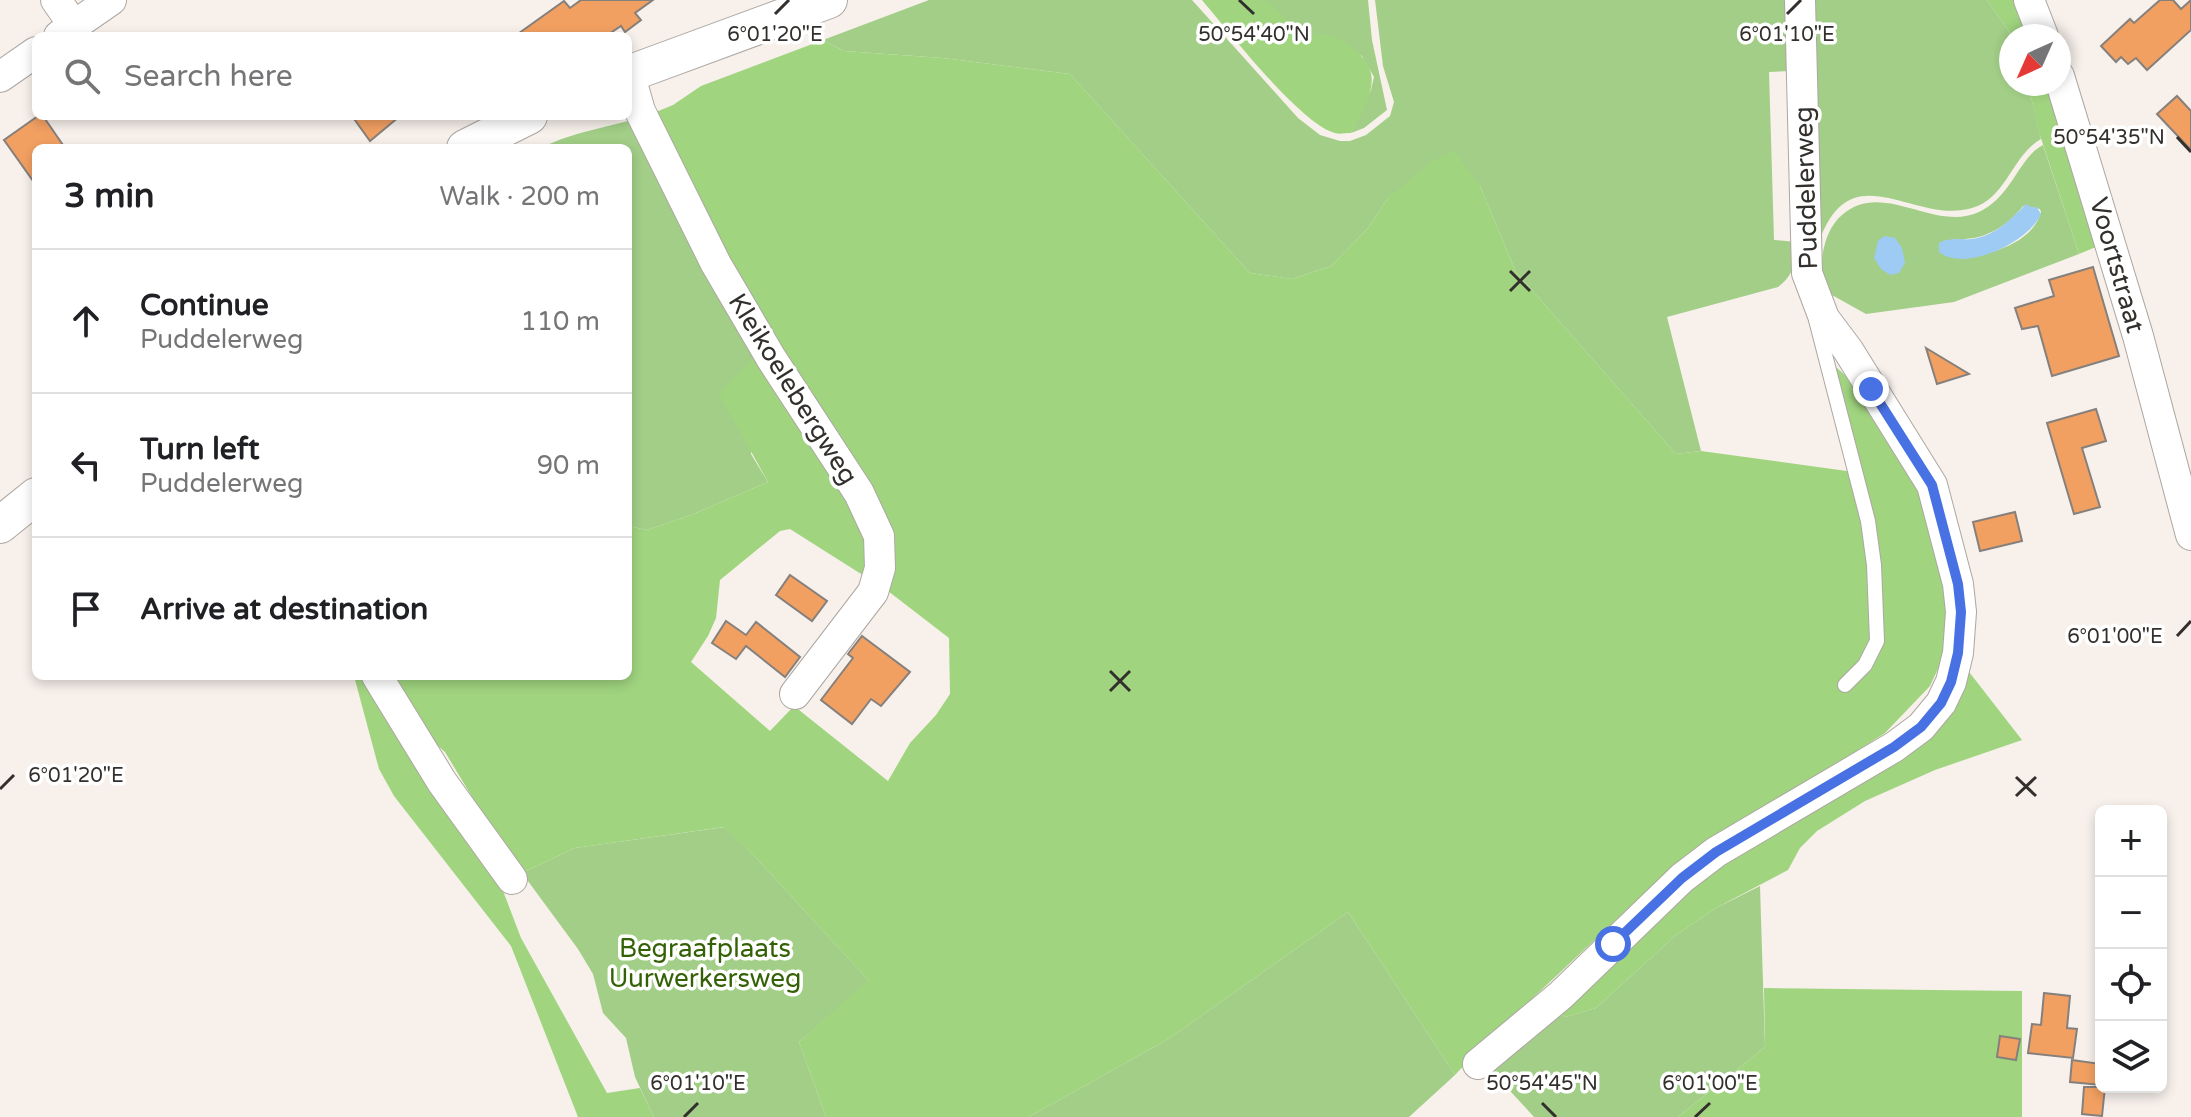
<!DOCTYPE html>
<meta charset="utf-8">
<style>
body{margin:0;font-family:"Varela Round",sans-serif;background:#f6f6f6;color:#202124}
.controls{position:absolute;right:24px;bottom:24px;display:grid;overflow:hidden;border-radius:12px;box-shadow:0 4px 12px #0003}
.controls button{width:72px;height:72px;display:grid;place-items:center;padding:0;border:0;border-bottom:2px solid #e0e0e0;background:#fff;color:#202124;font:40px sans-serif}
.compass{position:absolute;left:1999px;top:24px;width:72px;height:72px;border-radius:50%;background:#fff;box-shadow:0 4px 12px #0003;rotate:225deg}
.stop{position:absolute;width:24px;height:24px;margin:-18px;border:6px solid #4872e4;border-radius:50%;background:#fff}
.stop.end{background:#4872e4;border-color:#fff;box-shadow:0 2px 8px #0008}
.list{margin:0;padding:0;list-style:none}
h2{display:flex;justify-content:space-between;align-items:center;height:104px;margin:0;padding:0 32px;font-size:34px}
h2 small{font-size:26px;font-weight:400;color:#757577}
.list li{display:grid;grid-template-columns:52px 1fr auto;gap:24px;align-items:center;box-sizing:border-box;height:144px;padding:0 32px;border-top:2px solid #e0e0e0}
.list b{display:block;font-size:30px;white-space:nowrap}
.list p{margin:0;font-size:26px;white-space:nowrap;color:#757577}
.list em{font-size:26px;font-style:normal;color:#757577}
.icon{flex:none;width:44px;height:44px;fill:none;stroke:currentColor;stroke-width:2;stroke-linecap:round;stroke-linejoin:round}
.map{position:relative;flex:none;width:2191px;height:1117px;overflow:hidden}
.search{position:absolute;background:#fff;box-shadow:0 4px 12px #0003;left:32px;top:32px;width:600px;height:88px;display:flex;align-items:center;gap:20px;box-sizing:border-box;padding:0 28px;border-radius:12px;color:#757577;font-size:30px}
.panel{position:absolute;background:#fff;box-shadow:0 4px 12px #0003;left:32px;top:144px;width:600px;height:536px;border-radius:12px}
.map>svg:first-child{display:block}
.green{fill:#a2ce87;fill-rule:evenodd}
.forest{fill:#a0d47f;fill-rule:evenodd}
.water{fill:#9dcbf3}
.building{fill:#f2a062;stroke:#86807c;stroke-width:2}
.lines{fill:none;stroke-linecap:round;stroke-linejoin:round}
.service-casing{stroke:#ada7a2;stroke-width:16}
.minor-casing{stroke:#ada7a2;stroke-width:32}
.tertiary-casing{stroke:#ada7a2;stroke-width:38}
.service{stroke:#fff;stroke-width:14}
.minor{stroke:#fff;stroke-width:30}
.tertiary{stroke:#fff;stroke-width:36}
.route{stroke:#4872e4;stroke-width:10}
.ticks{fill:none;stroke:#322f2d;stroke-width:3}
.labels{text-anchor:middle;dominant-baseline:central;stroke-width:7;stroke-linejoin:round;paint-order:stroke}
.street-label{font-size:26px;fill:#322f2d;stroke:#fefffe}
.park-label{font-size:26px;fill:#346105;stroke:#fefffe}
.ticks-label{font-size:20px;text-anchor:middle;fill:#322f2d;stroke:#fefffe;stroke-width:7;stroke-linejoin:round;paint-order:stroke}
</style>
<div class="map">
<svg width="2191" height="1117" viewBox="0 0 2191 1117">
<rect width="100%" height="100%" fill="#f7f0eb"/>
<g class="green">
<path d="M 929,0 L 1192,0 L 1298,118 L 1320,135 L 1340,141 L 1350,141 L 1366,135 L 1390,116 L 1394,102 L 1383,66 L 1375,0 L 1789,0 L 1790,71 L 1769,72 L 1774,240 L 1796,242 C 1796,261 1795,274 1778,287 L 1667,317 L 1701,451 L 1676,454 L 1516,272 L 1480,186 L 1388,198 L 1368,228 L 1331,266 L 1292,279 L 1250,273 L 1070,74 L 943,58 L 844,51 L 823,40 Z"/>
<path d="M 1263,0 L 1368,0 L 1372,40 L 1387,110 L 1364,128 L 1351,133 L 1371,90 L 1374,77 L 1362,56 C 1341,48 1315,43 1296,30 C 1284,22 1275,9 1263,0 Z"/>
<path d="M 1808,0 L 1987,0 L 2012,36 L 2011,84 L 2028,84 L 2041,139 C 2012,155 2007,198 1972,208 C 1912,226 1847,146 1816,251 Z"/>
<path d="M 651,114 L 760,352 L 751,454 L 768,482 L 691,515 L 647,530 L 628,526 L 628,148 L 541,148 C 576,130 614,127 651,114 Z"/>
<path d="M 2043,145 L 2079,254 L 1954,302 L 1866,314 L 1823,290 L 1818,262 L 1822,259 C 1824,243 1829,226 1842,215 C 1883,179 1934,233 1979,212 C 2012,197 2019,157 2043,145 ZM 2023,206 L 2040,209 L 2041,212 C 2032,244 1990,254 1961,259 L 1954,239 C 1983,241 2006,228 2023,206 Z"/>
<path d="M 725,827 L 760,862 L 869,981 L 799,1042 L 826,1117 L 654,1117 L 635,1077 L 626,1038 L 603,1013 L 593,974 L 578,949 L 522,873 L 575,848 Z"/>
<path d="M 1760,886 L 1765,1047 L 1678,1117 L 1534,1117 L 1489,1068 L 1554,1013 L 1566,1017 L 1596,1008 L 1675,936 L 1716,908 Z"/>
<path d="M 1348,912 L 1455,1075 L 1409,1117 L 1029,1117 L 1170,1038 Z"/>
</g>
<g class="forest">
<path d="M 1202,0 C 1215,0 1253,0 1263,0 C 1281,6 1288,29 1306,35 C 1312,38 1317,34 1323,34 C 1334,36 1349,44 1356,51 C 1387,77 1365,104 1351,133 C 1344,133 1338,135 1332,132 C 1298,120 1228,31 1202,0 Z"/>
<path d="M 1987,0 L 2014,0 L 2030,36 L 2012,36 Z"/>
<path d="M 823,40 L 844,51 L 943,58 L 1070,74 L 1250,273 L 1292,279 L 1331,266 L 1368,228 L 1388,198 L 1432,161 L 1454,151 L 1480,186 L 1516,272 L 1676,454 L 1701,451 L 1861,473 L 1836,367 L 1858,387 L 1931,510 L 1947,574 L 1949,645 L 1930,686 L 1885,733 L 1668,871 L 1487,1041 L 1455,1075 L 1348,912 L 1170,1038 L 1029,1117 L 826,1117 L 799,1042 L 868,980 L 760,862 L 724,827 L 575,848 L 522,873 L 510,860 L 445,752 L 419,729 L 385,676 L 628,676 L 628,526 L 647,530 L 691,515 L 768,482 L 719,394 L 760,351 L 651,114 L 673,105 L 701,86 ZM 790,529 L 888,591 L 949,638 L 950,694 L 936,715 L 910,743 L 888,781 L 794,706 L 770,731 L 691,662 L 708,636 L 716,618 L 720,580 L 780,531 Z"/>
<path d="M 2028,84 L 2052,84 L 2103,244 L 2079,254 L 2039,132 Z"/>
<path d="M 1966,668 L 2022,740 L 1935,770 L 1865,801 L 1817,831 L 1800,848 L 1788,870 L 1716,908 L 1675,936 L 1596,1008 L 1566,1017 L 1554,1013 L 1702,877 L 1845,792 Z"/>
<path d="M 354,676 L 363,676 L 380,711 L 500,883 L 521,938 L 607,1093 L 640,1088 L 654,1117 L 578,1117 L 511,946 L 394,796 L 379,769 Z"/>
<path d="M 1764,988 L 2022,991 L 2022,1117 L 1678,1117 L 1765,1047 Z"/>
</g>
<g class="water">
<path d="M 2026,204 L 2033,208 L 2036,206 L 2041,214 C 2029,242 1965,273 1939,252 L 1939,243 C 1950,237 1960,240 1972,239 C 1995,236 2010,220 2026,204 Z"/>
<path d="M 1884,236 L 1895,238 L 1902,248 L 1905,263 L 1899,273 L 1890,275 L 1881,269 L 1874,258 L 1878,241 Z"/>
</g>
<g class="building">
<path d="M 581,0 L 653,0 L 635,13 L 641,20 L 625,32 L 621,26 L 606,36 L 515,36 L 564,1 L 570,8 Z"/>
<path d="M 2160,0 L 2173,0 L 2181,9 L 2191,0 L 2191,30 L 2147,70 L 2136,58 L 2128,64 L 2121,57 L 2116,62 L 2101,46 L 2130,19 L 2134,23 Z"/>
<path d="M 2177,96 L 2191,111 L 2191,150 L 2157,114 Z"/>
<path d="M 38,116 L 43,116 L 65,148 L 36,148 L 36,185 L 4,140 Z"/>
<path d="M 352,116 L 400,116 L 370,141 Z"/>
<path d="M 2093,267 L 2119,356 L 2052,376 L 2038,326 L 2022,329 L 2015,308 L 2054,296 L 2049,280 Z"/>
<path d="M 1926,348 L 1969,374 L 1937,384 Z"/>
<path d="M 2096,409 L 2106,441 L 2082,448 L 2100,507 L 2074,514 L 2047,423 Z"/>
<path d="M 2015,512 L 2022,541 L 1980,551 L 1973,522 Z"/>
<path d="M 790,575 L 827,601 L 812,621 L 776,595 Z"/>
<path d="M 726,621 L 746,635 L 756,622 L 800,657 L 785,677 L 746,646 L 736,659 L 712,643 Z"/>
<path d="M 862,636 L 910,672 L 881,706 L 871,699 L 852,724 L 821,700 L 853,658 L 848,654 Z"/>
<path d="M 2044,993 L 2070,996 L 2067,1028 L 2077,1029 L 2073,1058 L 2028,1053 L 2032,1024 L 2041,1025 Z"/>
<path d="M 2000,1036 L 2020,1039 L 2016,1060 L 1997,1057 Z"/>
<path d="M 2072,1060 L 2101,1064 L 2101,1085 L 2070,1082 Z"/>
<path d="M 2084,1087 L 2105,1087 L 2102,1116 L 2082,1114 Z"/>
</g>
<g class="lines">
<defs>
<path id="service" d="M 1816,320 L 1868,521 L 1874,565 L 1877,641 L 1865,665 L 1845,685"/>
<g id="minor">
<path d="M 56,0 L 74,26"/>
<path d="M 2029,0 L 2043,36"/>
<path d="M 59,36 L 111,0"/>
<path d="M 629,73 L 640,111 L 716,264 L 771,358 L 859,493 L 879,536 L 880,568 L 873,592 L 795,694"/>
<path d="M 2059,76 L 2138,336 L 2191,535"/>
<path d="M 0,77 L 36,52"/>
<path d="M 377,676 L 442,782 L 512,879"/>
<path d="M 1478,1064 L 1561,995 L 1682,878 L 1716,852 L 1894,747 L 1921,727 L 1941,703 L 1951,682 L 1958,653 L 1961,612 L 1958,584 L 1932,485 L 1848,350 L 1824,318 L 1807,273 L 1800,0"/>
</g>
<g id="tertiary">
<path d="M 628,74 L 829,0"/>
<path d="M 465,148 L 529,116"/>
<path d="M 0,525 L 36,496"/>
</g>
</defs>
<use href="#service" class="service-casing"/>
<use href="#minor" class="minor-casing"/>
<use href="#tertiary" class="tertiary-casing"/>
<use href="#service" class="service"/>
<use href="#minor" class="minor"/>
<use href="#tertiary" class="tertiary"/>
</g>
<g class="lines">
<path class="route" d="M 1613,944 L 1682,878 L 1716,852 L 1894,747 L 1921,727 L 1941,703 L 1951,682 L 1958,653 L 1961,612 L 1958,584 L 1932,485 L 1871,389"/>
</g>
<path class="ticks" d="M 1239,0 L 1254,14M 775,14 L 789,0M 1787,14 L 1801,0M 2177,137 L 2191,152M 1510,271 L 1530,291M 1510,291 L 1530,271M 2177,636 L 2191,621M 1110,671 L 1130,691M 1110,691 L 1130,671M 2016,777 L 2036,796M 0,789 L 14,775M 2016,796 L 2036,777M 1542,1103 L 1556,1117M 684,1117 L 698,1103M 1695,1117 L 1710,1103"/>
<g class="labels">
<g class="street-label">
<text transform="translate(1806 188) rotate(-92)">Puddelerweg</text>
<text transform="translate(2117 265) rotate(74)">Voortstraat</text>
<text transform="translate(793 389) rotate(58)">Kleikoelebergweg</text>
</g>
<g class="park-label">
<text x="705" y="948">Begraafplaats<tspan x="705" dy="30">Uurwerkersweg</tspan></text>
</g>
</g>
<g class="ticks-label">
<text x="775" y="41">6°01'20"E</text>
<text x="1254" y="41">50°54'40"N</text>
<text x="1787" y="41">6°01'10"E</text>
<text x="2109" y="144">50°54'35"N</text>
<text x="2115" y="643">6°01'00"E</text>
<text x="76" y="782">6°01'20"E</text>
<text x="698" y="1090">6°01'10"E</text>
<text x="1710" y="1090">6°01'00"E</text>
<text x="1542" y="1090">50°54'45"N</text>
</g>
</svg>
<div class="controls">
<button>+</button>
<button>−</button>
<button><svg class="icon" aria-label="locate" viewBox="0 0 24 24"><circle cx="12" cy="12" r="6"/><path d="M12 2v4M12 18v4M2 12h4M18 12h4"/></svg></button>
<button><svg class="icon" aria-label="layers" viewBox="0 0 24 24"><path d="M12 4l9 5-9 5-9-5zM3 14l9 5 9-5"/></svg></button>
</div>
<svg class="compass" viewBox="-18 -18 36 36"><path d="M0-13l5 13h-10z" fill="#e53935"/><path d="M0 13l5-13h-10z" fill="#757577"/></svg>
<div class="stop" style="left:1613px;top:944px"></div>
<div class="stop end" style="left:1871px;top:389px"></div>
<div class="search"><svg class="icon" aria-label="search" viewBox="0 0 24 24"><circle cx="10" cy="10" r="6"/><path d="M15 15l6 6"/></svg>Search here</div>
<section class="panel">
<h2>3 min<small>Walk · 200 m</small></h2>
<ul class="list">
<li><svg class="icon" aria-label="ahead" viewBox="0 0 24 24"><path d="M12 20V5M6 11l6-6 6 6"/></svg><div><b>Continue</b><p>Puddelerweg</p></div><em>110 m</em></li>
<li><svg class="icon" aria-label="left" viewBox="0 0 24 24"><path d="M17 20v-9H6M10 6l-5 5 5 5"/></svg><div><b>Turn left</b><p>Puddelerweg</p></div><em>90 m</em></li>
<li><svg class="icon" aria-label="arrive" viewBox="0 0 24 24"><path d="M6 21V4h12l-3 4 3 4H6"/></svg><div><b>Arrive at destination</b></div></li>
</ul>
</section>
</div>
